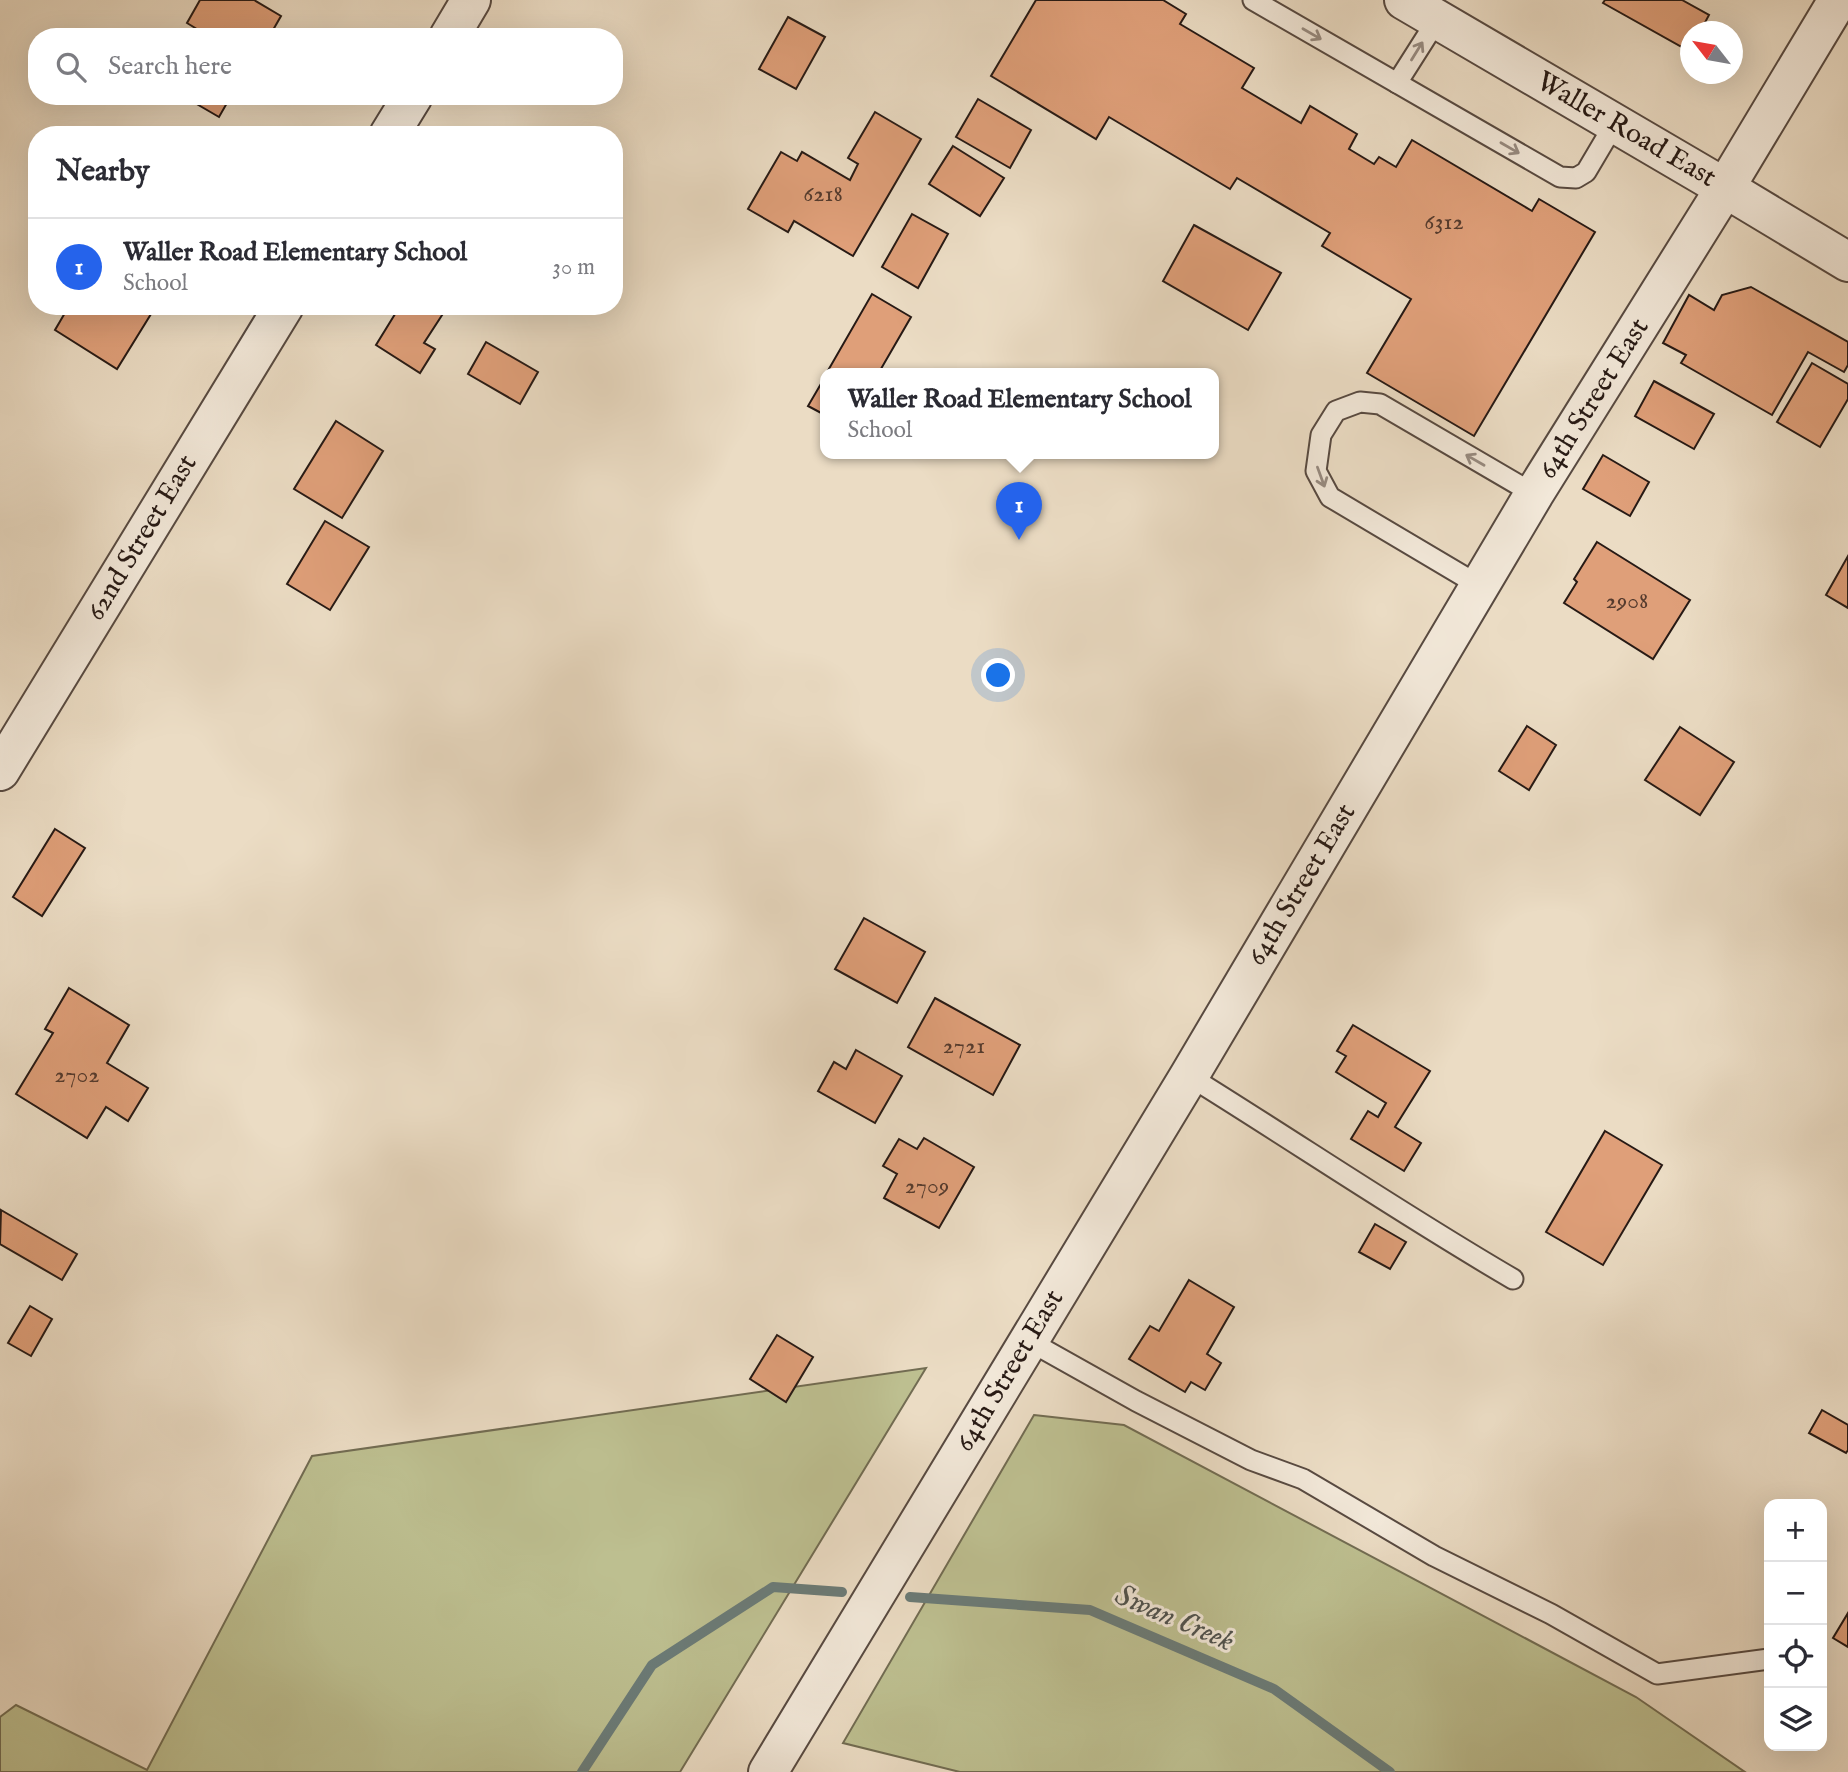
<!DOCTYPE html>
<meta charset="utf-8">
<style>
body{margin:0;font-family:"IM FELL English",serif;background:#f7f7f7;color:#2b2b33}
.controls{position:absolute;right:21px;bottom:21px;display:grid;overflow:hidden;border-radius:14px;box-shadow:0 7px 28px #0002}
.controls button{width:63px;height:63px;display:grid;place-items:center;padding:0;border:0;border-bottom:2px solid #e1e1e2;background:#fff;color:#2b2b33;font:35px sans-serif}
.compass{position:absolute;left:1680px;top:21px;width:63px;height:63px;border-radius:50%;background:#fff;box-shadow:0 7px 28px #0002;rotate:301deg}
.you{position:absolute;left:999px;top:676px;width:24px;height:24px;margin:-18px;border:5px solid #fff;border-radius:50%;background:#1a73e8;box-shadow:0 0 0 10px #1a73e833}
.badge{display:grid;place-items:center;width:46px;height:46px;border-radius:50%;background:#2563eb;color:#fff;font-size:23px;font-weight:700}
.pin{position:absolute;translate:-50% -58px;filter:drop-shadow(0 2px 4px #0008)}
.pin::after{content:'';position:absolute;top:37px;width:24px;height:21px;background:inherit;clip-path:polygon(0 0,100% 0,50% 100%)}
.popup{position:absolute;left:820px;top:368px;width:399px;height:91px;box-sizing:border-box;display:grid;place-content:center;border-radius:14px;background:#fff;filter:drop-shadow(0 2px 5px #0005);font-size:23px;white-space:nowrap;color:#7c7c81}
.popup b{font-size:26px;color:#2b2b33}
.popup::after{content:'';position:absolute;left:50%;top:100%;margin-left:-14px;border:14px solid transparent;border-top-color:#fff}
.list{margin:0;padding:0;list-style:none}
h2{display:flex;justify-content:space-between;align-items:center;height:91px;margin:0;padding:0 28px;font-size:30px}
h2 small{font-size:23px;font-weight:400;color:#7c7c81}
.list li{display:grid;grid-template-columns:46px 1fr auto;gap:21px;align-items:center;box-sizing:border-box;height:98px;padding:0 28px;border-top:2px solid #e1e1e2}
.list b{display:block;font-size:26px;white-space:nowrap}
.list p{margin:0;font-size:23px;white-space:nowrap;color:#7c7c81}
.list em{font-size:23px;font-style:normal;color:#7c7c81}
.icon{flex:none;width:38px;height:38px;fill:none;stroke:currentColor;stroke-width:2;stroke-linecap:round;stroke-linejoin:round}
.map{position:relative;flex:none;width:1848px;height:1772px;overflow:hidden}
.search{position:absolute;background:#fff;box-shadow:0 7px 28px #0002;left:28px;top:28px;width:595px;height:77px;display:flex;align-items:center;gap:18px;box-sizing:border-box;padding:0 24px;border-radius:28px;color:#7c7c81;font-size:26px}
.panel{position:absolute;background:#fff;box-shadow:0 7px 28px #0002;left:28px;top:126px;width:595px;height:189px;border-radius:28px}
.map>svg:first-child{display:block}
.green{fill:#bdbf90;stroke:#726c52;stroke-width:2}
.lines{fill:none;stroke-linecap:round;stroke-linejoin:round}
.stream{stroke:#6b7b77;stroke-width:10}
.building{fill:#df9f79;stroke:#271a15;stroke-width:2}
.service-casing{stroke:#584a41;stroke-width:23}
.minor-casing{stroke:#584a41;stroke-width:42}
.tertiary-casing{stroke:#584a41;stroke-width:42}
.service{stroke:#f2e8d9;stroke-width:19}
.minor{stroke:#f2e8d9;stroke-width:38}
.tertiary{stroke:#f2e8d9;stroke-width:38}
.oneway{stroke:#978b81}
.labels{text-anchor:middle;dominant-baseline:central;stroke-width:6;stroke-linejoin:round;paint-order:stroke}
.number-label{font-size:24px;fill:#553b2e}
.street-label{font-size:28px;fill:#271a15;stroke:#f2e8d9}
.water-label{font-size:30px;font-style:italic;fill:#4f524e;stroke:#f2e8d9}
</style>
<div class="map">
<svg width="1848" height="1772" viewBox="0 0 1848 1772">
<rect width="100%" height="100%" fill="#ebdcc4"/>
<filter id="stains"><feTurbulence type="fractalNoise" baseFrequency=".00286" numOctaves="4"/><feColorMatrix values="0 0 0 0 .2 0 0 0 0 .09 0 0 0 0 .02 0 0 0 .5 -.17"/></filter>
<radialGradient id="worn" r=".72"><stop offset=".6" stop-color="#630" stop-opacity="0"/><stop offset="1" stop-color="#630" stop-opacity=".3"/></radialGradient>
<g class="green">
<path d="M 926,1368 L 680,1772 L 0,1772 L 0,1717 L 16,1705 L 147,1770 L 312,1456 Z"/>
<path d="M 1034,1415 L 1124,1425 L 1636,1697 L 1745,1772 L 960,1772 L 843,1743 Z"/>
</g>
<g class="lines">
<g class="stream">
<path d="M 910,1597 L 1090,1610 L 1274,1689 L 1390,1772"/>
<path d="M 582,1772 L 652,1665 L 773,1587 L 842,1592"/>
</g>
</g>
<g class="building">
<path d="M 200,0 L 254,0 L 281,16 L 269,37 L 210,37 L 187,23 Z"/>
<path d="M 1036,0 L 1163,0 L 1186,14 L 1180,24 L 1254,68 L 1242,88 L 1301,123 L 1310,106 L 1357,134 L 1349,149 L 1374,164 L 1379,157 L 1396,167 L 1412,140 L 1532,211 L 1539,199 L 1595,232 L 1474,436 L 1367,373 L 1411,299 L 1322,246 L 1330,233 L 1237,178 L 1230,189 L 1109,117 L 1096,139 L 991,76 Z"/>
<path d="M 1605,0 L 1682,0 L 1709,15 L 1700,32 L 1690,32 L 1689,51 L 1603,3 Z"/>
<path d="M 788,17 L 825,37 L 796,89 L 759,69 Z"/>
<path d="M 183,96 L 231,96 L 219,117 Z"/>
<path d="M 978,99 L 1031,130 L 1010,168 L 956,137 Z"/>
<path d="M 875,112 L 921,139 L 853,256 L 794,221 L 788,232 L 748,209 L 781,152 L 797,161 L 802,152 L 850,180 L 858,164 L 848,158 Z"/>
<path d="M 953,146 L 1004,178 L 980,216 L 929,184 Z"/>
<path d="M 912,214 L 948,234 L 918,288 L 882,267 Z"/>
<path d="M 1194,225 L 1281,273 L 1248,330 L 1163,281 Z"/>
<path d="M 1751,287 L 1848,342 L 1848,365 L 1844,372 L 1808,352 L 1772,415 L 1681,363 L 1686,355 L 1663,343 L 1689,295 L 1714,310 L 1722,295 Z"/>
<path d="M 872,294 L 911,317 L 878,374 L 826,374 Z"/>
<path d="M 69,306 L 139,306 L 151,314 L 117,369 L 55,330 Z"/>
<path d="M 400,306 L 442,306 L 446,309 L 424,343 L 435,349 L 420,373 L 376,345 Z"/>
<path d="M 486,342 L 538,372 L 520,404 L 468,374 Z"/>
<path d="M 1812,363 L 1848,384 L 1848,399 L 1820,447 L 1777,422 Z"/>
<path d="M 825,377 L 825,415 L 808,406 Z"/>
<path d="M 1654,381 L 1714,414 L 1694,449 L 1635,416 Z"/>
<path d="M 336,421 L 383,451 L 342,518 L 294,489 Z"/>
<path d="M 1603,455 L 1649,482 L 1630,516 L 1583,489 Z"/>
<path d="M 325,521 L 369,547 L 330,610 L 287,584 Z"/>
<path d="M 1597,542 L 1690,600 L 1653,659 L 1564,603 L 1577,582 L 1574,579 Z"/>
<path d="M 1848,556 L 1848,608 L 1826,595 Z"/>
<path d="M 1527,726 L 1556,745 L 1529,790 L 1499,771 Z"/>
<path d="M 1680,727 L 1734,762 L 1700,815 L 1645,780 Z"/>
<path d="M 55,829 L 85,848 L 42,916 L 13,897 Z"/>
<path d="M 864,918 L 925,952 L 897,1003 L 835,969 Z"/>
<path d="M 69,988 L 129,1025 L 107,1063 L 148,1088 L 128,1121 L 106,1107 L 87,1138 L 16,1094 L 53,1033 L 45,1029 Z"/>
<path d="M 935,998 L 1020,1045 L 993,1095 L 908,1047 Z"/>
<path d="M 1353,1025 L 1430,1071 L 1395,1127 L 1421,1143 L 1404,1171 L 1351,1139 L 1368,1111 L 1378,1117 L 1386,1103 L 1336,1072 L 1346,1056 L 1337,1051 Z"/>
<path d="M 856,1050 L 902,1076 L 875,1123 L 818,1091 L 834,1062 L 846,1069 Z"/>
<path d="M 1605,1131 L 1662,1165 L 1603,1265 L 1546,1232 Z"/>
<path d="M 924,1138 L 974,1167 L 939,1228 L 884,1198 L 897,1174 L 883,1166 L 899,1139 L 917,1149 Z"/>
<path d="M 1,1210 L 77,1254 L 62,1280 L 0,1244 Z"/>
<path d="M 1375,1224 L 1406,1242 L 1390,1269 L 1359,1252 Z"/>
<path d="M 1189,1280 L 1234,1307 L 1207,1354 L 1221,1363 L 1205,1390 L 1191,1382 L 1185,1392 L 1129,1359 L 1150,1326 L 1159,1331 Z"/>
<path d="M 30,1306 L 52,1319 L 31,1356 L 8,1343 Z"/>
<path d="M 777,1335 L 813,1357 L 786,1402 L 750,1379 Z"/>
<path d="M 1822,1410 L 1848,1425 L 1848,1450 L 1846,1453 L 1809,1433 Z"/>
<path d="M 1848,1613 L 1848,1647 L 1833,1638 Z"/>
</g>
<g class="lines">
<defs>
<g id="service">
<path d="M 1253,0 L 1560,177 L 1576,178 L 1586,172 L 1615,123"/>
<path d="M 1397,83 L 1437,20"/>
<path d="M 1480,586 L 1330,497 L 1316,471 L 1321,435 L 1336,411 L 1360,402 L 1380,404 L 1534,494"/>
<path d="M 1189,1076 C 1297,1143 1403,1215 1513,1279"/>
<path d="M 1029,1341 L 1136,1401 L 1251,1460 L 1303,1479 L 1434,1556 L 1551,1614 L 1657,1674 L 1769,1659"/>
</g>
<g id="minor">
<path d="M 449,37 L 471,0"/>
<path d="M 389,135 L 413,96"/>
<path d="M 0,771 L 284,306"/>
</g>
<g id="tertiary">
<path d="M 1404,0 L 1725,188 L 1848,262"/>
<path d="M 768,1772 L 1189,1076 L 1534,494 L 1725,188 L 1838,0"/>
</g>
</defs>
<use href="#service" class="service-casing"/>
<use href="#minor" class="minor-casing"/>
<use href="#tertiary" class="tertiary-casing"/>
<use href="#service" class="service"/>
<use href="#minor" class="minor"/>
<use href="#tertiary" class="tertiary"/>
</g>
<defs><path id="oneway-shaft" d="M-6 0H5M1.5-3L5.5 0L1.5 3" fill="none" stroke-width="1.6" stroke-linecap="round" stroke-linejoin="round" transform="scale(1.75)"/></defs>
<g class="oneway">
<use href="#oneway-shaft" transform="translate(1312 34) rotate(30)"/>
<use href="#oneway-shaft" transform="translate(1417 51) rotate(-58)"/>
<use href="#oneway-shaft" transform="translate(1510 148) rotate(30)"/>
<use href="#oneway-shaft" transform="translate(1475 460) rotate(-150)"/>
<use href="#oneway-shaft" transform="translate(1321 477) rotate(70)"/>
</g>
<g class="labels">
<g class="number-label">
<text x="823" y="194">6218</text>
<text x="1444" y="222">6312</text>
<text x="1627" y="601">2908</text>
<text x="964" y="1046">2721</text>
<text x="77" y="1075">2702</text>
<text x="927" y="1186">2709</text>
</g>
<g class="street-label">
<text transform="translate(1626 130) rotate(30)">Waller Road East</text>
<text transform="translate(1594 399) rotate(-58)">64th Street East</text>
<text transform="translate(142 538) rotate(-59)">62nd Street East</text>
<text transform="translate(1302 885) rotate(-59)">64th Street East</text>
<text transform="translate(1010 1371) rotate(-59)">64th Street East</text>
</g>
<g class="water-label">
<text transform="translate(1174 1619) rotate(23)">Swan Creek</text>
</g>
</g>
<rect width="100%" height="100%" filter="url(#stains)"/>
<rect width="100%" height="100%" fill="url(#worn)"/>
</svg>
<div class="controls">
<button>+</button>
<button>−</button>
<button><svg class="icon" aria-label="locate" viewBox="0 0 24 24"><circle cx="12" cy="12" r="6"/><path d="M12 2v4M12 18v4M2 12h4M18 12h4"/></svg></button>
<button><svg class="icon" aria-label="layers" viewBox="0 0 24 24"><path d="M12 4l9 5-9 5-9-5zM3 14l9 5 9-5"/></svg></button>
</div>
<svg class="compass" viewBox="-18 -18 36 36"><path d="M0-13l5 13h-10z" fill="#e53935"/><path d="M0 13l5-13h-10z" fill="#7c7c81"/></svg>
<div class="you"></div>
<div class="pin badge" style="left:1019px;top:540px">1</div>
<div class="popup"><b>Waller Road Elementary School</b>School</div>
<div class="search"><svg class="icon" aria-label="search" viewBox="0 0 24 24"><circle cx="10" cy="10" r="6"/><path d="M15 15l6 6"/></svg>Search here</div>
<section class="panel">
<h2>Nearby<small></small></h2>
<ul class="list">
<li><span class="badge">1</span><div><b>Waller Road Elementary School</b><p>School</p></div><em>30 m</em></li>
</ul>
</section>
</div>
